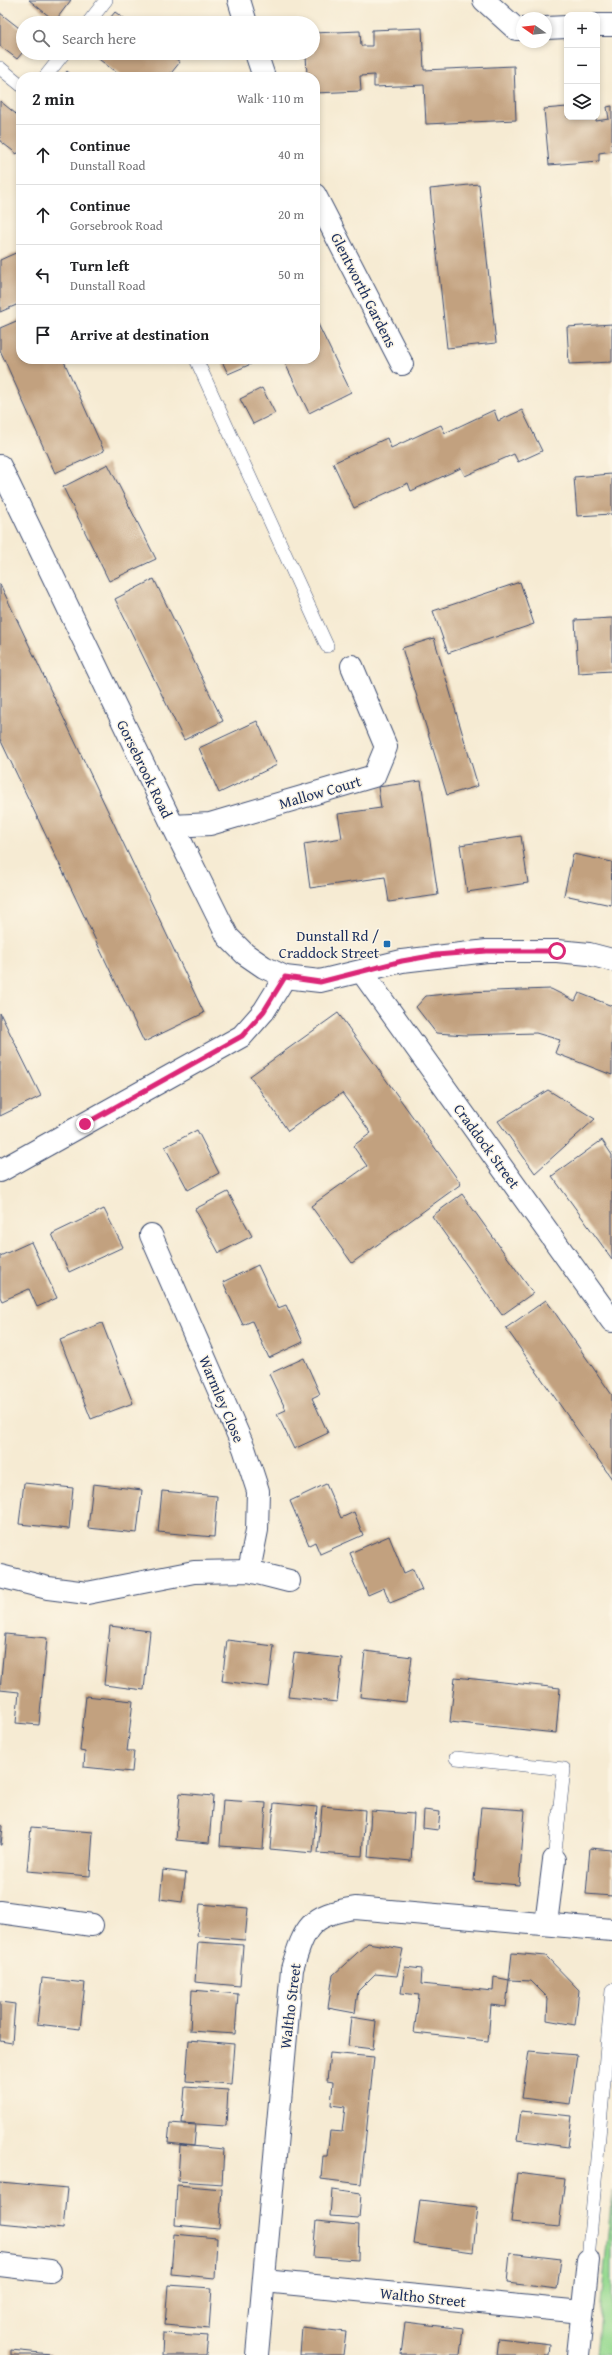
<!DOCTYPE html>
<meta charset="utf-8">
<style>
body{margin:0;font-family:"Gentium Book Plus",serif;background:#f2f2f2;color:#202124}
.controls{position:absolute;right:12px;top:12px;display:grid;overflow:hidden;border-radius:8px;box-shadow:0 2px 6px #0003}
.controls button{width:36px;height:36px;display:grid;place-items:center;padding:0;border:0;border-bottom:1px solid #e0e0e0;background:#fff;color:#202124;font:20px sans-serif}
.compass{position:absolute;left:516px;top:12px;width:36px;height:36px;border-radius:50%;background:#fff;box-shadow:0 2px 6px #0003;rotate:284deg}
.stop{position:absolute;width:12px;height:12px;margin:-9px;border:3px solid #db2777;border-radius:50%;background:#fff}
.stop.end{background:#db2777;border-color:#fff;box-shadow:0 1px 4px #0008}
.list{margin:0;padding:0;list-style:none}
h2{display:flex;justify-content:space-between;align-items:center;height:52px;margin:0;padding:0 16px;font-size:17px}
h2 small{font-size:13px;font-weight:400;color:#757577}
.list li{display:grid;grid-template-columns:26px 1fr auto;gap:12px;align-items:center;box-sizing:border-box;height:60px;padding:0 16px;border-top:1px solid #e0e0e0}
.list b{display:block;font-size:15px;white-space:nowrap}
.list p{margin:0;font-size:13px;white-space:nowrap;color:#757577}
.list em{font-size:13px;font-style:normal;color:#757577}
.icon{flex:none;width:22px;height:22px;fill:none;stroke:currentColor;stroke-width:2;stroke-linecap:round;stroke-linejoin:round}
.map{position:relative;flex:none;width:612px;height:2355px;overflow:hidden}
.search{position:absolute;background:#fff;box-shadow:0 2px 6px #0003;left:16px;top:16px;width:304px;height:44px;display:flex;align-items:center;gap:10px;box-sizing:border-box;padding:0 14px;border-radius:22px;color:#757577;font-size:15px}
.panel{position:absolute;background:#fff;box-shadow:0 2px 6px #0003;left:16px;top:72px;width:304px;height:292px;border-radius:16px}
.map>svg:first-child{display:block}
.green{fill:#96d990;stroke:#588477}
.building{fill:#c2a17f}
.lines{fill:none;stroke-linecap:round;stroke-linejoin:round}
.lane-casing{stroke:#3c4b70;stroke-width:14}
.street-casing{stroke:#3c4b70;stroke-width:24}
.secondary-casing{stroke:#3c4b70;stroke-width:24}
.lane{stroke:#fff;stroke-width:13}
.street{stroke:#fff;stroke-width:22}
.secondary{stroke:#fff;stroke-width:22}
.route{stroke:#db2777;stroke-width:5}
.poi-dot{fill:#1f6fb2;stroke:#fcf5e5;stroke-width:1.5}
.labels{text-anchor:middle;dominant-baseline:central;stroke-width:3;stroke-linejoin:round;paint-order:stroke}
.street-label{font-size:15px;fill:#1b2f5e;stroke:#fcf5e5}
.poi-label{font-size:15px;fill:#1b2f5e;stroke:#fcf5e5;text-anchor:end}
</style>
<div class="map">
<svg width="612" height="2355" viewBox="0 0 612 2355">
<rect width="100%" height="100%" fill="#fcf5e5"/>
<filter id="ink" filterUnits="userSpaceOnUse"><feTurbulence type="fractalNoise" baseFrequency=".025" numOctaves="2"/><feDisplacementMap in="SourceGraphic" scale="8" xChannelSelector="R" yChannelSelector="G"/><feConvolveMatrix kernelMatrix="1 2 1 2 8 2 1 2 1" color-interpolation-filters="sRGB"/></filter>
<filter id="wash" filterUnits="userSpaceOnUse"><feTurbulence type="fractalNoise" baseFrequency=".012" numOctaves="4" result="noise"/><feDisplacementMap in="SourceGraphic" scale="16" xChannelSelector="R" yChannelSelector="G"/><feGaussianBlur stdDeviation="0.9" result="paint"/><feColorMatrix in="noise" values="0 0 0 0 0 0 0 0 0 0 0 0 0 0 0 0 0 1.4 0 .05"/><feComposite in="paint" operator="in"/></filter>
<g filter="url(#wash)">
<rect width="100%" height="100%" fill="#f6ebd3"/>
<path class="green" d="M 612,2191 L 612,2355 L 596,2355 Z"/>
<g id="blocks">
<g class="building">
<path d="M 29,0 L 71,0 L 55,21 Z"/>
<path d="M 115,12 L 130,23 L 106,23 Z"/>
<path d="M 0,13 L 23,31 L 23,52 L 17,59 L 0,46 Z"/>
<path d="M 422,28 L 424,70 L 514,66 L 516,120 L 426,124 L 424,85 L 374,87 L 374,75 L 360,76 L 361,91 L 315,93 L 315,77 L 307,77 L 306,53 L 313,53 L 313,33 L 360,31 L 361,46 L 372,46 L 372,30 Z"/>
<path d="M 91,53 L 168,53 L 180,62 L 168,77 L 122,77 Z"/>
<path d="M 67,71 L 74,77 L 62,77 Z"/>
<path d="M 0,101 L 21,118 L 21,149 L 17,154 L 0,141 Z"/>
<path d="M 612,106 L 612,151 L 599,153 L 599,161 L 549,165 L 544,109 L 567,107 L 567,117 L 596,117 L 596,121 L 609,119 L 607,107 Z"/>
<path d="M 479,184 L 496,343 L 447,348 L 430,189 Z"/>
<path d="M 20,251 L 21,303 L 0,312 L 0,260 Z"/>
<path d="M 315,318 L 351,392 L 309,413 L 283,359 L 315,359 Z"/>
<path d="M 21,319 L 21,359 L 63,359 L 104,451 L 55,473 L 0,350 L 0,328 Z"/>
<path d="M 612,324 L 612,362 L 569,364 L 567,327 Z"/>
<path d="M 221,359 L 249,359 L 251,364 L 228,374 Z"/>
<path d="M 262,388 L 275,413 L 253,424 L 240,399 Z"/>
<path d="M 494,410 L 498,421 L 522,410 L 542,451 L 518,462 L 514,454 L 465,476 L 461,468 L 411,491 L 408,483 L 354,508 L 333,463 L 387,438 L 391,448 L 441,425 L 445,433 Z"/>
<path d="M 108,464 L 156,559 L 109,581 L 63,487 Z"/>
<path d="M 612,474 L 612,514 L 577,516 L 574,477 Z"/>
<path d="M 154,579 L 223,721 L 184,740 L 115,599 Z"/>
<path d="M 520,582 L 534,624 L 448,653 L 433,611 Z"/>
<path d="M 0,584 L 204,1013 L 144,1042 L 0,739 Z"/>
<path d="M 612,618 L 612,671 L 578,673 L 575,620 Z"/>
<path d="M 434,638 L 478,786 L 447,795 L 402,648 Z"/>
<path d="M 257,721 L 277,765 L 219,793 L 199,748 Z"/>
<path d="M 421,781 L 438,895 L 389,902 L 385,877 L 310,888 L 304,844 L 342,838 L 338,814 L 381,808 L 378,787 Z"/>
<path d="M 521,836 L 528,883 L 467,892 L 460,845 Z"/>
<path d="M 573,854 L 612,862 L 611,905 L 564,895 Z"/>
<path d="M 551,989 L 575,1001 L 579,993 L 612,1006 L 612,1075 L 555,1053 L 560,1040 L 536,1033 L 466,1035 L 436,1033 L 416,1007 L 426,996 L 465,992 Z"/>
<path d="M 0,1013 L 41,1096 L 0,1116 Z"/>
<path d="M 338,1013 L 461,1184 L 352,1263 L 311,1206 L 367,1166 L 353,1146 L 371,1133 L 342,1093 L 288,1131 L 250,1076 Z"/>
<path d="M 548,1090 L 595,1119 L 535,1173 L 498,1121 Z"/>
<path d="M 197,1130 L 219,1173 L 188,1190 L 165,1147 Z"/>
<path d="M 602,1140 L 612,1155 L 612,1259 L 552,1176 Z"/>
<path d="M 228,1192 L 252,1236 L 219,1253 L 195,1209 Z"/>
<path d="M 462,1194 L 533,1293 L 502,1315 L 432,1216 Z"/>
<path d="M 104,1209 L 123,1247 L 69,1272 L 52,1234 Z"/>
<path d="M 31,1242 L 57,1298 L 37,1307 L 29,1289 L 2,1301 L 0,1297 L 0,1256 Z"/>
<path d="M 258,1265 L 278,1308 L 286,1305 L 303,1342 L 269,1358 L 252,1321 L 243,1325 L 223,1282 Z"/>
<path d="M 546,1300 L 612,1395 L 612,1479 L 506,1328 Z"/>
<path d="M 102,1323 L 133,1403 L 91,1419 L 60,1340 Z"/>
<path d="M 304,1358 L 320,1394 L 312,1398 L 328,1433 L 294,1449 L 277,1414 L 286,1410 L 269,1374 Z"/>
<path d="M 24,1483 L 73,1488 L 69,1529 L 19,1524 Z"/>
<path d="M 93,1484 L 142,1490 L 137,1533 L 88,1528 Z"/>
<path d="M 326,1484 L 341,1518 L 354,1512 L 363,1535 L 320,1554 L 315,1542 L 309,1545 L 290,1501 Z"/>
<path d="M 162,1491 L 217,1496 L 214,1537 L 158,1532 Z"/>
<path d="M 389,1536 L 404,1573 L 413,1569 L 422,1590 L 390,1603 L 384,1588 L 368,1595 L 350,1553 Z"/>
<path d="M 110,1626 L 150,1631 L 144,1690 L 104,1685 Z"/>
<path d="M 5,1634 L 47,1638 L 39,1725 L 16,1723 L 19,1692 L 0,1690 Z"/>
<path d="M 227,1640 L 274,1646 L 269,1687 L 222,1681 Z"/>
<path d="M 365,1651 L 412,1657 L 406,1702 L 360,1697 Z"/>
<path d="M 294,1653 L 342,1658 L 337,1702 L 288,1697 Z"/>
<path d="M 455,1677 L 560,1688 L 556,1733 L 450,1722 Z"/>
<path d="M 86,1696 L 133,1701 L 127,1751 L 134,1751 L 132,1772 L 84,1767 L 85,1752 L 80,1751 Z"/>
<path d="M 180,1793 L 213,1796 L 209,1843 L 176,1840 Z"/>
<path d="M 223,1800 L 266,1803 L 263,1849 L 220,1846 Z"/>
<path d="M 274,1803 L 317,1807 L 313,1853 L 270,1849 Z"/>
<path d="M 322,1806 L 365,1810 L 362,1856 L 318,1853 Z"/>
<path d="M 481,1807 L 525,1810 L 519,1885 L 474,1881 Z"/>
<path d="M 424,1810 L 440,1812 L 438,1830 L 423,1828 Z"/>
<path d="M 371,1811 L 414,1814 L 411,1861 L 368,1857 Z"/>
<path d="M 0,1825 L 3,1826 L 1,1845 L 0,1845 Z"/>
<path d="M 31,1827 L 93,1832 L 90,1876 L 27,1871 Z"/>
<path d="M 590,1848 L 612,1850 L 612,1896 L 586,1894 Z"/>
<path d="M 163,1870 L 186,1873 L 182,1902 L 160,1899 Z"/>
<path d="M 200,1904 L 248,1908 L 245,1940 L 197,1936 Z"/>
<path d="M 198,1942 L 243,1945 L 240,1986 L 195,1982 Z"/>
<path d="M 368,1943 L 403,1949 L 397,1976 L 375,1974 L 358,1991 L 355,2013 L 328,2008 L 333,1975 Z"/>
<path d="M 512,1953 L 546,1956 L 579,1990 L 575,2025 L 547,2020 L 548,1998 L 531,1981 L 509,1980 Z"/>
<path d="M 405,1967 L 422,1969 L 421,1984 L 493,1991 L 494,1977 L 509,1980 L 506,2007 L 491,2005 L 488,2041 L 414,2033 L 419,1995 L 401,1993 Z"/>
<path d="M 42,1978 L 85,1983 L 80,2029 L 37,2024 Z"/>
<path d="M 192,1990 L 238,1994 L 235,2034 L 190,2031 Z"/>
<path d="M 0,2002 L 15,2004 L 12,2043 L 0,2041 Z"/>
<path d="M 351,2017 L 376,2021 L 373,2049 L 348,2046 Z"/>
<path d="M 189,2040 L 234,2044 L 231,2084 L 186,2081 Z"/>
<path d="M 529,2051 L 577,2055 L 570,2104 L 522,2098 Z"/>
<path d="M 330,2053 L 374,2057 L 361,2184 L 321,2179 L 323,2156 L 327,2156 L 330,2131 L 342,2132 L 345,2107 L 331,2105 L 333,2082 L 327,2081 Z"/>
<path d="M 185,2087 L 228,2090 L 226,2126 L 182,2123 Z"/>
<path d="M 521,2111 L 572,2116 L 568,2147 L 517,2140 Z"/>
<path d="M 170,2123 L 196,2125 L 194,2146 L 168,2143 Z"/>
<path d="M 180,2145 L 224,2149 L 222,2184 L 178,2181 Z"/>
<path d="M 517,2173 L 565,2179 L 559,2227 L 511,2222 Z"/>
<path d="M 0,2182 L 67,2188 L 63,2229 L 0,2223 Z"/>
<path d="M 177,2185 L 222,2189 L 219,2229 L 175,2225 Z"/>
<path d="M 332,2190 L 361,2194 L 359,2218 L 330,2216 Z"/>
<path d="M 420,2200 L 478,2207 L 473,2252 L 414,2244 Z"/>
<path d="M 316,2221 L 359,2225 L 358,2260 L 313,2257 Z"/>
<path d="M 174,2234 L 217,2238 L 215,2278 L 171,2274 Z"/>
<path d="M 510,2253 L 561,2259 L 557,2289 L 507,2283 Z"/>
<path d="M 168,2285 L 212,2288 L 209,2329 L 165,2325 Z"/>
<path d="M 405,2322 L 463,2329 L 460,2355 L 401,2355 Z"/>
<path d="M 302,2327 L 346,2332 L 343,2355 L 300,2355 Z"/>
<path d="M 163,2333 L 208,2336 L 206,2355 L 162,2355 Z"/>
<path d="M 499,2338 L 550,2344 L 549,2355 L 497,2355 Z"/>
<path d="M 11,2350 L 51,2354 L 51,2355 L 11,2355 Z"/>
</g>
</g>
</g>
<g filter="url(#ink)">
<use href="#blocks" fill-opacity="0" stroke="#3c4b70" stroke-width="1"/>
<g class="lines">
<defs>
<g id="lane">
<path d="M 88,23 L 106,0"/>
<path d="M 0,68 L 21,85"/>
<path d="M 45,77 L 64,53"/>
<path d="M 196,359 L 327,646"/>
<path d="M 456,1758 L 564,1769 L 554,1860"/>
<path d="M 588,2260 L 612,1990"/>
</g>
<g id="street">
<path d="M 239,0 L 246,23"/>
<path d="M 484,0 L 516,29 L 522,29"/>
<path d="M 597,25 L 612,25"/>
<path d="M 546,28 L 567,27"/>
<path d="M 256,53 L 264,77"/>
<path d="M 315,195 L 402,364"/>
<path d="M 173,826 L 210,824 L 374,776 L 386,747 L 352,666"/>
<path d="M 362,972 L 612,1321"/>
<path d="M 0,1171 L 242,1036 L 264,1011 L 285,977"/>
<path d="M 151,1235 L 244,1448 L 258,1491 L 257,1530 L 249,1571"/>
<path d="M 0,1576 L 48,1588 L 87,1593 L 194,1572 L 249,1571 L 289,1581"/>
<path d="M 0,1912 L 92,1925"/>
<path d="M 546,1924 L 554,1860"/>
<path d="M 0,2265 L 50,2271"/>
<path d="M 264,2281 L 582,2312"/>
<path d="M 257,2355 L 292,1969 C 305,1926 310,1915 355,1908 L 612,1930"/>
<path d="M 578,2355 L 588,2260"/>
</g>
<path id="secondary" d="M 0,466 L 173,826 L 228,937 L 245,954 L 264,967 L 285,977 L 320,981 L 402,961 L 487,951 L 557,951 L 589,954 L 612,960"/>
</defs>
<use href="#lane" class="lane-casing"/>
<use href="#street" class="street-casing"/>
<use href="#secondary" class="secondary-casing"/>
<use href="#lane" class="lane"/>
<use href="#street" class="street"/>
<use href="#secondary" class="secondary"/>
</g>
</g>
<g class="lines" filter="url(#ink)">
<path class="route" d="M 85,1124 L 242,1036 L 264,1011 L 285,977 L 320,982 L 402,961 L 436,955 L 487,951 L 557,951"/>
</g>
<rect class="poi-dot" x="383" y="940" width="8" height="8" rx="2"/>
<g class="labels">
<g class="street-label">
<text transform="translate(364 290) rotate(63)">Glentworth Gardens</text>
<text transform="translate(145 769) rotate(64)">Gorsebrook Road</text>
<text transform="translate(320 792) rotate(-16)">Mallow Court</text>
<text transform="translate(487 1146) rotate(54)">Craddock Street</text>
<text transform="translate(222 1399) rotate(67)">Warmley Close</text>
<text transform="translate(290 2006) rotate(-83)">Waltho Street</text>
<text transform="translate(423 2297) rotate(6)">Waltho Street</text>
</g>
<g class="poi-label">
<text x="379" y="935">Dunstall Rd /<tspan x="379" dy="17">Craddock Street</tspan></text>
</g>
</g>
</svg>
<div class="controls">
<button>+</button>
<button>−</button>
<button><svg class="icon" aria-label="layers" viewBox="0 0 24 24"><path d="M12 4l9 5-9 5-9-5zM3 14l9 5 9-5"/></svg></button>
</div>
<svg class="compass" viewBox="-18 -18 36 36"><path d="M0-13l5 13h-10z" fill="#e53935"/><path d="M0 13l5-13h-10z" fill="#757577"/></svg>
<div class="stop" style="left:557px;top:951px"></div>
<div class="stop end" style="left:85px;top:1124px"></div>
<div class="search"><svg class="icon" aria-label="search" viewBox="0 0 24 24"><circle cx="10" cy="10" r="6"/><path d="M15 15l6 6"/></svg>Search here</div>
<section class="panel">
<h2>2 min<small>Walk · 110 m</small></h2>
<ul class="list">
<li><svg class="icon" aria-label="ahead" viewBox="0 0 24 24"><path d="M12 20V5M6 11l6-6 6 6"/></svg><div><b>Continue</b><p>Dunstall Road</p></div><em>40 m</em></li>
<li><svg class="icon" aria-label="ahead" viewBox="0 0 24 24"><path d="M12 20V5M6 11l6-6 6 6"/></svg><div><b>Continue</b><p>Gorsebrook Road</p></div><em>20 m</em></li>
<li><svg class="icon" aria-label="left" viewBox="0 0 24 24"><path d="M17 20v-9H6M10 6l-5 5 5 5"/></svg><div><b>Turn left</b><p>Dunstall Road</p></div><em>50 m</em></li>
<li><svg class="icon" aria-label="arrive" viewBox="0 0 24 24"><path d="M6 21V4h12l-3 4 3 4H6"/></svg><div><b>Arrive at destination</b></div></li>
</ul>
</section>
</div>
